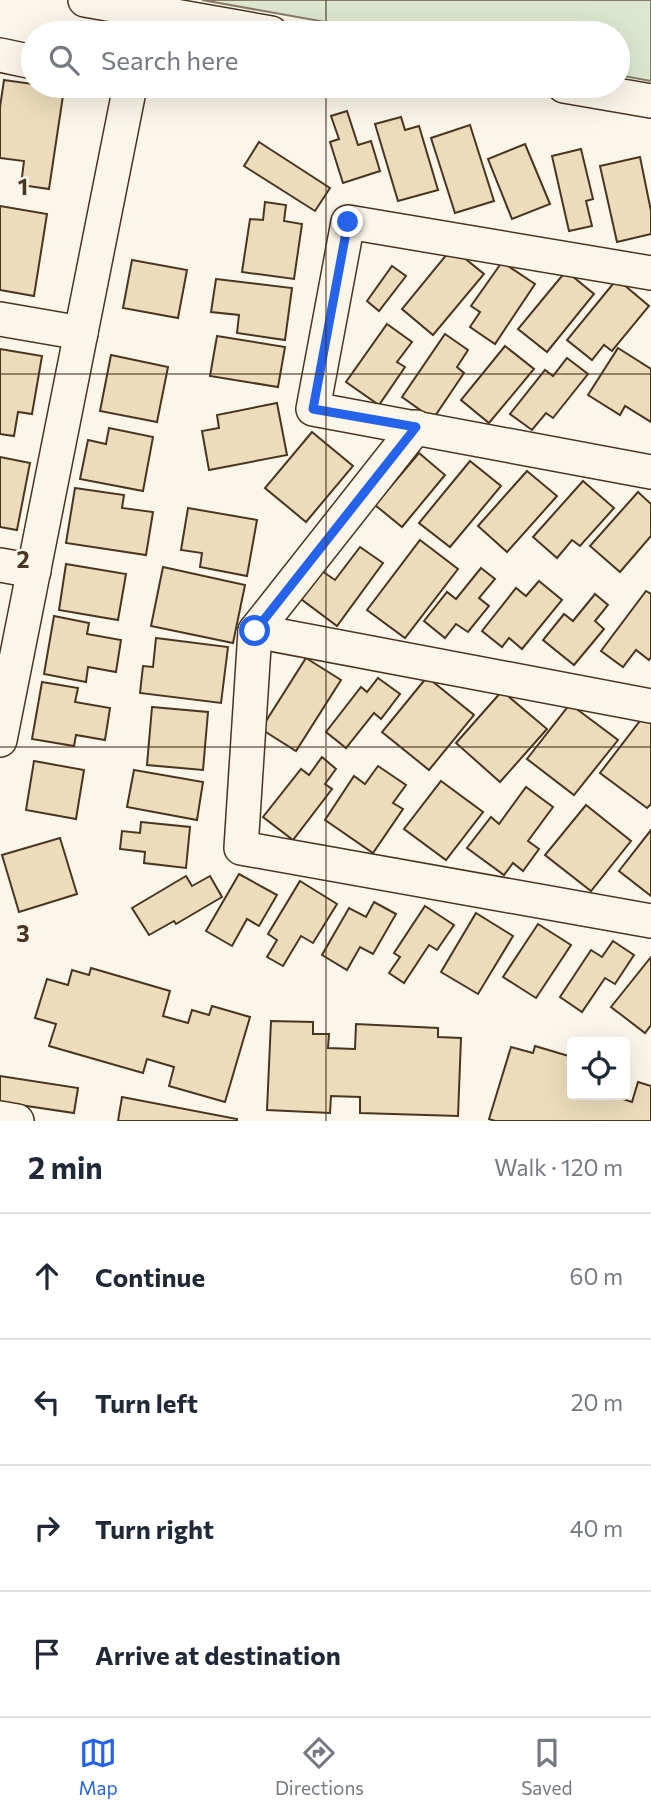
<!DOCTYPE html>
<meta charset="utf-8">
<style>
body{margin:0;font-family:Commissioner,sans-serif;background:#f6f6f7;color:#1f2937}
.controls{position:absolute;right:21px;bottom:21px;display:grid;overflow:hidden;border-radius:7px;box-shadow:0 7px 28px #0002}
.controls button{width:63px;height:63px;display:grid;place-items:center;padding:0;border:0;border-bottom:2px solid #e0e1e3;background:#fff;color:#1f2937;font:35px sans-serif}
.stop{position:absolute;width:21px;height:21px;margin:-16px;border:5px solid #2563eb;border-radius:50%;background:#fff}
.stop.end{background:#2563eb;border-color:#fff;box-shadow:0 2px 7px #0008}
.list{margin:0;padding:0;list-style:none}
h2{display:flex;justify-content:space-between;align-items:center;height:91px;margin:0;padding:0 28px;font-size:30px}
h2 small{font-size:23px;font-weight:400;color:#747a83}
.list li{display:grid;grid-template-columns:46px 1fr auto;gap:21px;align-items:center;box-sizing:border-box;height:126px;padding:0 28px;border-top:2px solid #e0e1e3}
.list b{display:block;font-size:26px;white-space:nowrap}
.list em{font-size:23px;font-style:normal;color:#747a83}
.icon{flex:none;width:38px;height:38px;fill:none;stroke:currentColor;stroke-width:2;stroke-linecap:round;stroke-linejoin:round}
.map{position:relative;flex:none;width:651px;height:1121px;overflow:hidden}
.search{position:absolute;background:#fff;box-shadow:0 7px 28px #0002;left:21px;right:21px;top:21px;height:77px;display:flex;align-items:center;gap:18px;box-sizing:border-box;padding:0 24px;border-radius:38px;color:#747a83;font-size:26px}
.sheet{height:595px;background:#fff}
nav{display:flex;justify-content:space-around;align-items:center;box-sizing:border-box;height:98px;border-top:2px solid #e0e1e3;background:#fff;font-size:19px;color:#747a83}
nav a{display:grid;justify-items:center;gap:4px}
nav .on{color:#2563eb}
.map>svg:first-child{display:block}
.green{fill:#dce7d0;stroke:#887966;stroke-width:2}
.building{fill:#ecdcbc;stroke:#4a3520;stroke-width:2}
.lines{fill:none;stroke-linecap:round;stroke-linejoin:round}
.minor-casing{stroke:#4a3520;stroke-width:36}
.minor{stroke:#fbf6e9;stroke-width:33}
.route{stroke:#2563eb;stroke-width:9}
.grid{fill:none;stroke:#4a3520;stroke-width:2;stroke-opacity:0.55}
.grid-label{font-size:23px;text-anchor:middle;font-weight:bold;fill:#4a3520;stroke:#fbf6e9;stroke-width:5;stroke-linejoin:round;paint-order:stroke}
</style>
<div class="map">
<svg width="651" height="1121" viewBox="0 0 651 1121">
<rect width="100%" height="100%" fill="#fbf6e9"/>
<path class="green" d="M 202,0 L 651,0 L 651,81 L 618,75 L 618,33 L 387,33 Z"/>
<g class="building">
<path d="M 4,80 L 33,84 L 33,86 L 64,89 L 49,189 L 21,185 L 24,161 L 0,158 L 0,107 Z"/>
<path d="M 347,111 L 358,145 L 371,141 L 380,171 L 343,183 L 330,142 L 339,139 L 331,116 Z"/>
<path d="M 401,117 L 405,130 L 419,126 L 438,190 L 398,201 L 375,124 Z"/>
<path d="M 470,125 L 494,201 L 455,213 L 431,138 Z"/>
<path d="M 259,142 L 330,188 L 315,211 L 244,166 Z"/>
<path d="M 525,144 L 550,204 L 512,219 L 488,159 Z"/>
<path d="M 581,149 L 593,199 L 586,201 L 592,226 L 569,231 L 552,156 Z"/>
<path d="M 640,157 L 651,211 L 651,234 L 617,242 L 600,166 Z"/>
<path d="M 265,202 L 286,205 L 284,221 L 302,224 L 294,279 L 242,272 L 250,219 L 263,220 Z"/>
<path d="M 0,206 L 47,214 L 34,296 L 0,290 Z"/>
<path d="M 452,248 L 484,274 L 433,335 L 402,309 Z"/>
<path d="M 132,260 L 187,270 L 178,318 L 123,308 Z"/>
<path d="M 502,262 L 535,284 L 495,344 L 470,327 L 480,312 L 471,306 Z"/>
<path d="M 392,266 L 406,276 L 379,311 L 367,301 Z"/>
<path d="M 566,271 L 594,294 L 547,352 L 518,329 Z"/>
<path d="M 216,279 L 292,288 L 285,340 L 237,333 L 239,315 L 211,312 Z"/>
<path d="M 617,279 L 649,306 L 612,351 L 604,345 L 592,360 L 567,340 Z"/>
<path d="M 387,324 L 412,342 L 397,362 L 405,367 L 379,405 L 346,382 Z"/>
<path d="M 445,334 L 468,350 L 457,367 L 464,373 L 433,419 L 402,397 Z"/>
<path d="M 217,336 L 285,347 L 278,387 L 210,376 Z"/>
<path d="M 505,346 L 534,369 L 489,423 L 461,400 Z"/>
<path d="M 618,348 L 651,369 L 651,422 L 625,406 L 620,415 L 588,395 Z"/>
<path d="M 0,349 L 42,356 L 32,414 L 18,412 L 14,436 L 0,434 Z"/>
<path d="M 111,355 L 168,367 L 157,422 L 100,411 Z"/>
<path d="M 567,358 L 588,374 L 553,418 L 546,413 L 532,430 L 510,414 L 545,370 L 553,376 Z"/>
<path d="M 277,403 L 287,455 L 209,470 L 202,431 L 219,428 L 217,415 Z"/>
<path d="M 109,428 L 153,437 L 143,491 L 80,479 L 88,440 L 106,444 Z"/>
<path d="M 312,432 L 353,466 L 306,522 L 265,488 Z"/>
<path d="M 419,453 L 445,475 L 402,527 L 375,505 Z"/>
<path d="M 0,457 L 30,463 L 17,530 L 0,527 Z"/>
<path d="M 470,461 L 501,486 L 450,547 L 419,523 Z"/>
<path d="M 527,471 L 557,496 L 507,552 L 478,526 Z"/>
<path d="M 583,481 L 614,508 L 580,546 L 572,540 L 557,558 L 533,537 Z"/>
<path d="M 75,488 L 124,495 L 122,508 L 153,512 L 146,555 L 66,543 Z"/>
<path d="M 638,492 L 651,504 L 651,536 L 620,572 L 590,546 Z"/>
<path d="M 188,508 L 257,520 L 247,576 L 200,567 L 202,553 L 181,550 Z"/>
<path d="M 420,540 L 458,569 L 405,638 L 367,610 Z"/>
<path d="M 360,547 L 383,563 L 337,626 L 301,599 L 322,571 L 335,580 Z"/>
<path d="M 66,564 L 126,574 L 118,620 L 59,610 Z"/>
<path d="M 163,567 L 245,585 L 233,643 L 151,626 Z"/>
<path d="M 481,568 L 495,579 L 479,598 L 489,606 L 468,632 L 456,624 L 445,638 L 424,621 L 447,592 L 456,599 Z"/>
<path d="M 539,581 L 562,600 L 522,649 L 509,638 L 502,647 L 482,631 L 516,588 L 526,596 Z"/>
<path d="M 646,591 L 651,594 L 651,657 L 649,660 L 636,650 L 623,667 L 601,651 Z"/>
<path d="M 595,594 L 608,605 L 595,621 L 604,629 L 574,665 L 543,640 L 564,614 L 573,621 Z"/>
<path d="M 54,616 L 89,623 L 87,634 L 121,640 L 116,672 L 88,667 L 86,682 L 44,674 Z"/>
<path d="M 156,638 L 228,647 L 221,703 L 140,693 L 143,666 L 153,667 Z"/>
<path d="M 306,658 L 341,680 L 296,751 L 261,729 Z"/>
<path d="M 427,677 L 474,715 L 429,770 L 382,732 Z"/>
<path d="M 378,678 L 400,694 L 381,719 L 374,713 L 346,748 L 326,732 L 361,687 L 367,692 Z"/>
<path d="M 42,682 L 78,688 L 75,702 L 110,708 L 105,740 L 76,735 L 74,746 L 32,739 Z"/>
<path d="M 502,691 L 547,729 L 500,782 L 456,743 Z"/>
<path d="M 570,704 L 618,740 L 574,795 L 527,759 Z"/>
<path d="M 152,707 L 208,712 L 203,770 L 147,765 Z"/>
<path d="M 643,717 L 651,724 L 651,804 L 647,808 L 600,773 Z"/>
<path d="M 322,757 L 336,769 L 325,784 L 332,789 L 293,840 L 263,817 L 301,769 L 309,775 Z"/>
<path d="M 34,761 L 84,770 L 76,819 L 26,810 Z"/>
<path d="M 378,766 L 406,785 L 393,803 L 403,809 L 373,853 L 325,820 L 354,776 L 365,784 Z"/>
<path d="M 134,770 L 203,782 L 197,820 L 127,807 Z"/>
<path d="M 441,781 L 483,812 L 446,860 L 404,829 Z"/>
<path d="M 526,787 L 553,807 L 528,841 L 539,849 L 523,871 L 513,863 L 504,875 L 467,848 L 491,817 L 499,824 Z"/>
<path d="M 586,805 L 631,841 L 591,891 L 545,855 Z"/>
<path d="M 141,822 L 190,827 L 186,868 L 144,863 L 145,852 L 120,849 L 122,831 L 140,833 Z"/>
<path d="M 651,830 L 651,896 L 619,871 Z"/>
<path d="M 60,838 L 77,894 L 19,912 L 2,855 Z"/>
<path d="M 239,874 L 277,895 L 259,926 L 247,919 L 232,946 L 206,931 Z"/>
<path d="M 186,876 L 192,886 L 210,876 L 222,897 L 176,924 L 174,921 L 149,935 L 132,908 Z"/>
<path d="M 300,881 L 337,904 L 313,943 L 301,936 L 283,966 L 267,957 L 277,940 L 268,934 Z"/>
<path d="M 374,902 L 396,914 L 373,954 L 360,947 L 347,970 L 322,955 L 349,908 L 366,917 Z"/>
<path d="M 425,906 L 454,925 L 437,950 L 429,945 L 404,983 L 389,973 L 400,957 L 394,953 Z"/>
<path d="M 476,913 L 513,936 L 478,994 L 441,972 Z"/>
<path d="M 538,924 L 571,945 L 536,998 L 503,977 Z"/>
<path d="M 613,941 L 634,955 L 615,984 L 605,978 L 582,1012 L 560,997 L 591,950 L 602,957 Z"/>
<path d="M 651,957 L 651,1025 L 645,1033 L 611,1007 Z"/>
<path d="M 91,968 L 170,991 L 163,1016 L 188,1023 L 192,1010 L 209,1015 L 212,1006 L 250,1017 L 225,1102 L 169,1086 L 174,1067 L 147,1059 L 143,1073 L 49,1046 L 56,1024 L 35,1018 L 47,979 L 68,985 L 72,970 L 89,975 Z"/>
<path d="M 271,1021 L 313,1022 L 313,1034 L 329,1034 L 328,1048 L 355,1049 L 356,1024 L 438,1028 L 438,1037 L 461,1038 L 458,1116 L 360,1113 L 360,1097 L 331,1096 L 330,1113 L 267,1110 Z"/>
<path d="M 535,1046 L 572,1057 L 572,1095 L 610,1095 L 632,1102 L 638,1082 L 651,1086 L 651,1121 L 495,1121 L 489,1119 L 511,1047 L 533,1053 Z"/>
<path d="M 0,1076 L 78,1088 L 74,1113 L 0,1102 Z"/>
<path d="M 122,1097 L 237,1119 L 237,1121 L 118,1121 Z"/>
</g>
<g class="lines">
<defs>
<g id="minor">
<path d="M 85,0 L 271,33"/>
<path d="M 0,55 L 33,62"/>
<path d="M 564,86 L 651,101"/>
<path d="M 651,273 L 348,222 L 313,409 L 651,472"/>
<path d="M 0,319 L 81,333"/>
<path d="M 416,427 L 255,631 L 241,848 L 651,921"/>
<path d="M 0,565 L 34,571"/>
<path d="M 255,631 L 651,706"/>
<path d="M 0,740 L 130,86"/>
<path d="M 0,1118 L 17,1121"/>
</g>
</defs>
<use href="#minor" class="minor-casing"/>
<use href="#minor" class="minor"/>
</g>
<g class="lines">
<path class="route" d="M 255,631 L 416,427 L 313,409 L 348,222"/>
</g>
<path class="grid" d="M 326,0 L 326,33M 326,86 L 326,1121M 0,374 L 651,374M 0,747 L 651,747"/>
<g class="grid-label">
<text x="23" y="195">1</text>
<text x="23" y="568">2</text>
<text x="23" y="942">3</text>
</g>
</svg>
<div class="controls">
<button><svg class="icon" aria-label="locate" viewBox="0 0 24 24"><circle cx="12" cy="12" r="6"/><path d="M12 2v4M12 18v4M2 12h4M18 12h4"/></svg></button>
</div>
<div class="stop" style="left:255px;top:631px"></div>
<div class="stop end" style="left:348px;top:222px"></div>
<div class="search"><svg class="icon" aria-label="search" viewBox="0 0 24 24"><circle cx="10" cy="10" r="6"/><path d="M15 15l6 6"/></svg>Search here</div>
</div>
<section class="sheet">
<h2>2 min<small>Walk · 120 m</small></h2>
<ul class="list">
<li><svg class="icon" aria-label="ahead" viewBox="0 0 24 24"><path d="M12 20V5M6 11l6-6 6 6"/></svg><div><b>Continue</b></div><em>60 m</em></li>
<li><svg class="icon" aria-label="left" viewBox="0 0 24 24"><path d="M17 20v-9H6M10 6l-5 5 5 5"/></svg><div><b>Turn left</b></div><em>20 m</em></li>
<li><svg class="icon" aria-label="right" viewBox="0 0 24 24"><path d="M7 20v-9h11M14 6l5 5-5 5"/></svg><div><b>Turn right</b></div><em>40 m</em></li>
<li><svg class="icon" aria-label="arrive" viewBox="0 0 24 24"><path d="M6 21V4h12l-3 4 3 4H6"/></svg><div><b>Arrive at destination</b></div></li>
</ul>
</section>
<nav>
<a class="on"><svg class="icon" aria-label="map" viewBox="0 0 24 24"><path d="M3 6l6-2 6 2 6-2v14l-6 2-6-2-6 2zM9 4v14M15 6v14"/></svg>Map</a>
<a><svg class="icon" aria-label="directions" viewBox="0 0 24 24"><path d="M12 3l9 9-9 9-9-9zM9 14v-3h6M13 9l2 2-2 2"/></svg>Directions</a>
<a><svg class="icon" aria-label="saved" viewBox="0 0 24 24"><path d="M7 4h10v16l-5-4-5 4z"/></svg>Saved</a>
</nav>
